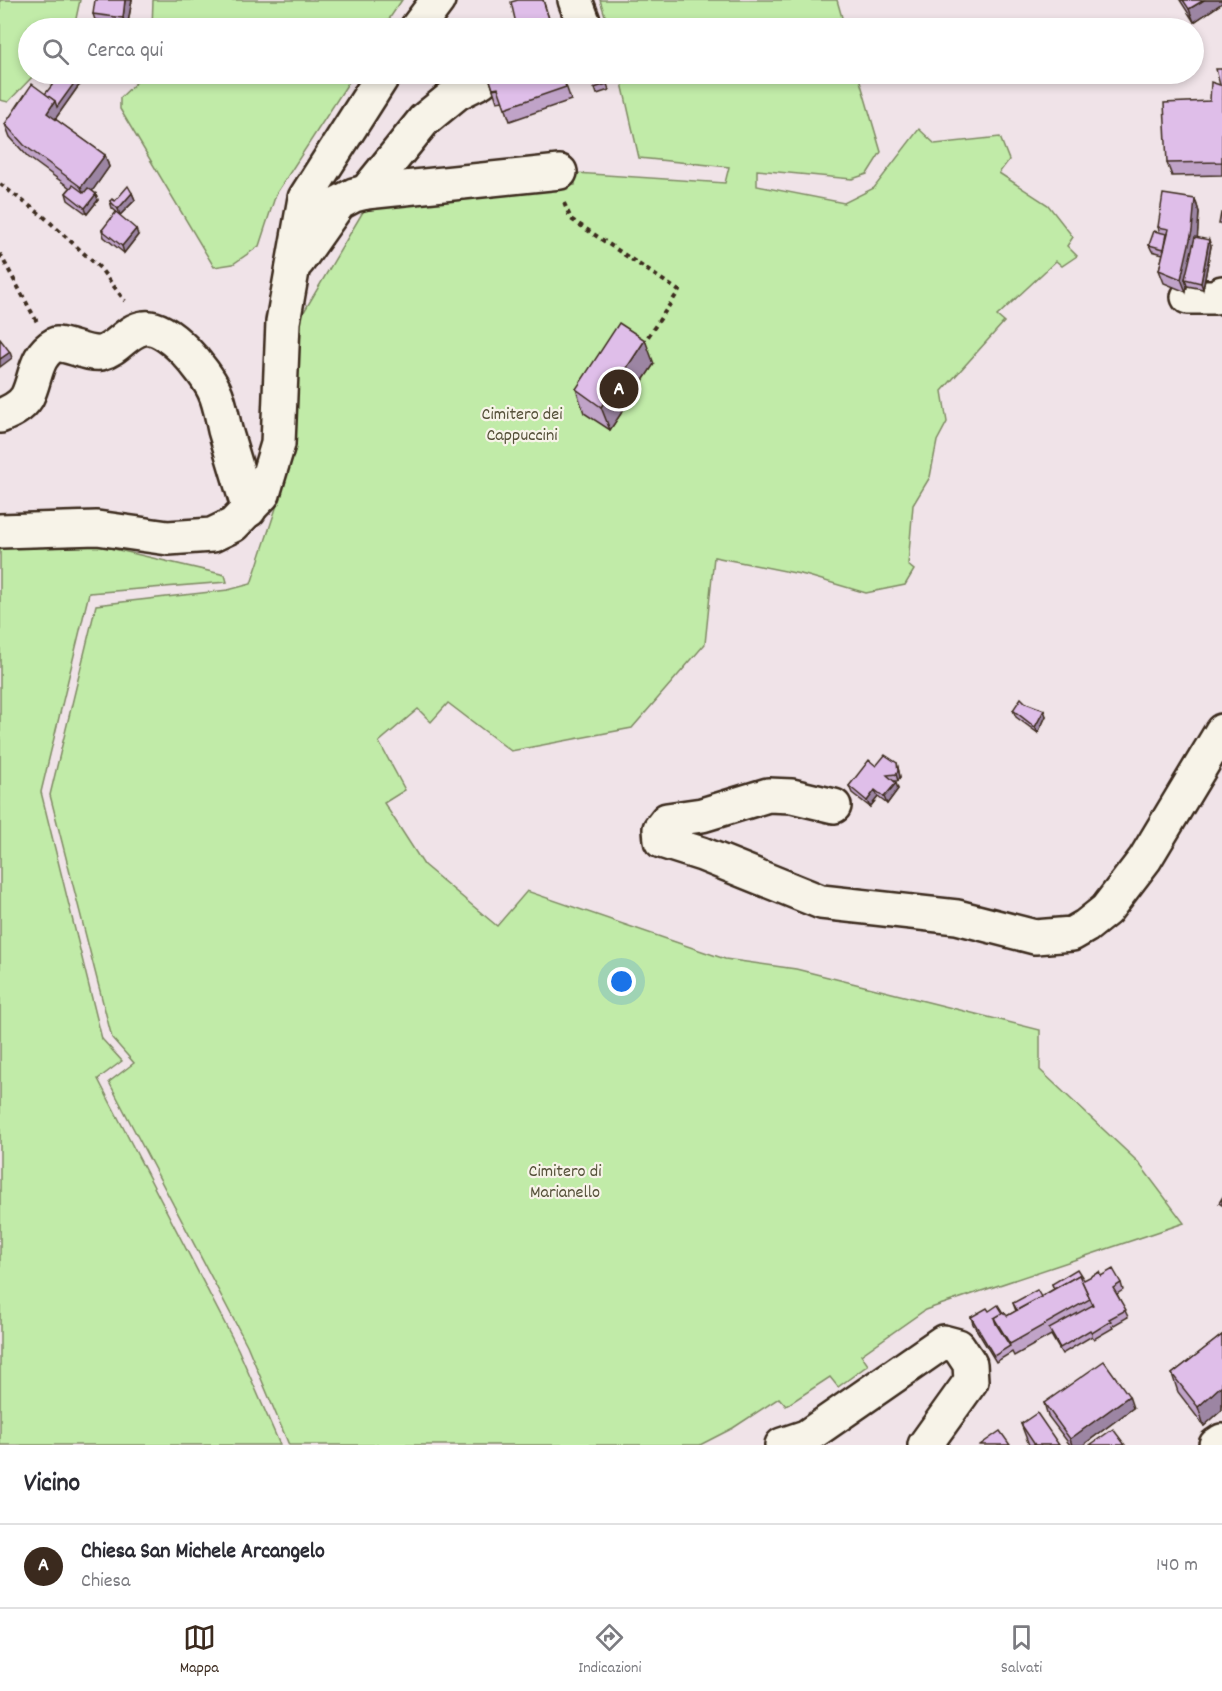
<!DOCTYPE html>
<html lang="it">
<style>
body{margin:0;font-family:Dekko,sans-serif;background:#f7f7f7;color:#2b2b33}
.you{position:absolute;left:622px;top:982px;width:21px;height:21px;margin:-15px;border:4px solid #fff;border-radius:50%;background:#1a73e8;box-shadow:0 0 0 9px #1a73e833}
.badge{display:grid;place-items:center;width:39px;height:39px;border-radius:50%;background:#3b2a1e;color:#fff;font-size:20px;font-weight:700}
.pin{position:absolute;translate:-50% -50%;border:3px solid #fff;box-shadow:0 2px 6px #0006}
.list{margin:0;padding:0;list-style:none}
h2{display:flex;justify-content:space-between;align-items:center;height:78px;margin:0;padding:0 24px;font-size:26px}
h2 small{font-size:20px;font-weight:400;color:#7c7c81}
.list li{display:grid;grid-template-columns:39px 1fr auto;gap:18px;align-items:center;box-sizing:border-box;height:84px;padding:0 24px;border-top:2px solid #e1e1e2}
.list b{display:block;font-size:22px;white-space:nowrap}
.list p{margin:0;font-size:20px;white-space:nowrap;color:#7c7c81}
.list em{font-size:20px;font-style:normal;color:#7c7c81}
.icon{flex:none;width:33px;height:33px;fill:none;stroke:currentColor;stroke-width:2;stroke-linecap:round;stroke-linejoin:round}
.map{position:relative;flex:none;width:1222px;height:1445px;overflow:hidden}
.search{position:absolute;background:#fff;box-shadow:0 3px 9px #0003;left:18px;right:18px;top:18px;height:66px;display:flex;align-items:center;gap:15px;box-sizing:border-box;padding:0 21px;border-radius:33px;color:#7c7c81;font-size:22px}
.sheet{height:162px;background:#fff}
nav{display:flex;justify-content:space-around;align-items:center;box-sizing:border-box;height:84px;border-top:2px solid #e1e1e2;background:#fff;font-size:16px;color:#7c7c81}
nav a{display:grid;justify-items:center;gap:3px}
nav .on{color:#3b2a1e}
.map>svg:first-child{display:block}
.green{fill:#c1eba8;stroke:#7e8a63;stroke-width:1.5}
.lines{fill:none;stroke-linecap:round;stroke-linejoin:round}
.minor-casing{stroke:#3b2a1e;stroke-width:38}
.path{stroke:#3b2a1e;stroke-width:4;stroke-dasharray:4.5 4.5;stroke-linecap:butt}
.minor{stroke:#f7f3e8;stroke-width:33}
.wall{fill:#c0a3c8;stroke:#3b2a1e;stroke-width:1.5}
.shaded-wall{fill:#9c85a3;stroke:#3b2a1e;stroke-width:1.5}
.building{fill:#dfbee9;stroke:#3b2a1e;stroke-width:1.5}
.labels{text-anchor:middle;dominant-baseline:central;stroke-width:4.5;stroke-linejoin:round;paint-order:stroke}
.park-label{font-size:18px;fill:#56513a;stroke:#f7f3e8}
</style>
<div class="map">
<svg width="1222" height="1445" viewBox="0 0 1222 1445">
<rect width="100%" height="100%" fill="#f0e3e8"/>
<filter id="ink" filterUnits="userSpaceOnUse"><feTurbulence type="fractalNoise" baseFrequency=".0167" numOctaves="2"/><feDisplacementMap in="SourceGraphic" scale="12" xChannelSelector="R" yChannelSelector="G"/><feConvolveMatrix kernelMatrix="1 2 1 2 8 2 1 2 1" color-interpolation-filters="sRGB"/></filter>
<g filter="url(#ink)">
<g class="green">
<path d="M 0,0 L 80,0 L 74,28 L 28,28 L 28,74 L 35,74 L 8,102 L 0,100 Z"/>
<path d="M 153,0 L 402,0 L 383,28 L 152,28 Z"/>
<path d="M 600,0 L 837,0 L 845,28 L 609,28 Z"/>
<path d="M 145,74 L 354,74 L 276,194 L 259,246 L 233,264 L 214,267 L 120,109 L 120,98 Z"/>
<path d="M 620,74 L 858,74 L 881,152 L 867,174 L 852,179 L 757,170 L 757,186 L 844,203 L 874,188 L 919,129 L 935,144 L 1000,137 L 1009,160 L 999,173 L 1048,205 L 1073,237 L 1067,246 L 1077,256 L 1062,266 L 1056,261 L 997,316 L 1004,322 L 942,391 L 947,422 L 937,441 L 930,477 L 913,505 L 908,565 L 914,570 L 905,585 L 866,593 L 805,575 L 714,557 L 705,644 L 632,728 L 511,751 L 448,703 L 431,722 L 418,709 L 379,742 L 405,790 L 384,803 L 424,865 L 497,926 L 527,891 L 725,959 L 796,969 L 1040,1030 L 1040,1070 L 1138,1162 L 1184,1223 L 925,1310 L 861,1355 L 868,1365 L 838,1387 L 830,1377 L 786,1406 L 779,1398 L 733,1428 L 700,1445 L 289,1445 L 247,1345 L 109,1082 L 134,1063 L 112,1038 L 50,795 L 96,605 L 228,590 L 251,584 L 279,499 L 289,440 L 295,327 L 364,210 L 575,185 L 576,173 L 725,183 L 729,167 L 639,158 Z"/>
<path d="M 80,541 L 225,575 L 227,582 L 89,593 L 41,792 L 102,1039 L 122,1061 L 98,1079 L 238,1349 L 280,1445 L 0,1445 L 0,547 Z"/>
</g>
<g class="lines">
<defs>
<g id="minor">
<path d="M 575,0 L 584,24"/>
<path d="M 417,28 L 438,0"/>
<path d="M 366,192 L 424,120 L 457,93 L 481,81"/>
<path d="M 298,261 L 339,203 L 354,195 L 366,192 L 560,172"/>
<path d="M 1188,297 L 1215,297 L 1222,293"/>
<path d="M 0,416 C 10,412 21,407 27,397 C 37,377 34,356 56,344 C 70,345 89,355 101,353 C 118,349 127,330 144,328 C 168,324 205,371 214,390 C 220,402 222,417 225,430 C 233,457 241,483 249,510"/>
<path d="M 0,531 L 97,528 L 168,538 L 212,535 L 233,525 L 263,494 L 278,444 L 283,322 L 305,198 L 384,74"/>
<path d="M 834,806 L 792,796 L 768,795 L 702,815 L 667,820 L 660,829 L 661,841 L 702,854 L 821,902 L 957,917 L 1035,937 L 1072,934 L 1086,926 L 1106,910 L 1145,859 L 1222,731"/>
<path d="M 782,1445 L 806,1437 L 943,1342 L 958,1346 L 970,1364 L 971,1381 L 925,1445"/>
<path d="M 1216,1445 L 1222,1441"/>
</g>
</defs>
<use href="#minor" class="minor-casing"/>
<g class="path">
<path d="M 0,184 L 43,216 L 100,268 L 125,301"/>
<path d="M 564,203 L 571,219 L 679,291 L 643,344"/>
<path d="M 0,254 L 37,322"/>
</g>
<use href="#minor" class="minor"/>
</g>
<g class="wall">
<path d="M 132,0 L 127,28 L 109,28 L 95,20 L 93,14 Z"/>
<path d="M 543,0 L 552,28 L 515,28 L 517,28 Z"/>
<path d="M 1180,0 L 1222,0 L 1222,3 L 1194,22 Z"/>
<path d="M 1222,69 L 1222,175 L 1172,176 L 1167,163 L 1220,85 Z"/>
<path d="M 488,74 L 562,74 L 571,100 L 510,121 L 503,101 L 497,102 Z"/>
<path d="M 590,74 L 604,74 L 609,90 L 597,94 Z"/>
<path d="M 77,88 L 55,119 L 105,155 L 109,167 L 92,191 L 96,194 L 98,200 L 87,214 L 68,200 L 66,193 L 70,188 L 28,157 L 10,137 L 5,124 L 45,94 Z"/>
<path d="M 132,193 L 135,200 L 120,215 L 112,208 L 110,201 L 115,201 Z"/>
<path d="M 1195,199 L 1199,212 L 1197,237 L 1211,246 L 1203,289 L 1187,286 L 1186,292 L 1164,283 L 1159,270 L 1163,254 L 1152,251 L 1149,245 L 1160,233 L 1158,227 Z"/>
<path d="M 102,230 L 138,235 L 124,253 L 104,237 Z"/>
<path d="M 654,364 L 610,430 L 584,413 L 576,389 Z"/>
<path d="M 1013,710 L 1046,716 L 1038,733 L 1016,717 Z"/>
<path d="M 897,763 L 900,777 L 898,781 L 894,781 L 898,789 L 887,804 L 878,797 L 870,807 L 852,793 L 849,786 L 876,766 Z"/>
<path d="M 1101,1276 L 1121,1283 L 1123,1290 L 1117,1294 L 1128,1317 L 1112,1326 L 1113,1328 L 1094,1339 L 1092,1336 L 1062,1354 L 1051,1335 L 1014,1356 L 1012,1352 L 996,1362 L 973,1324 L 971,1317 L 989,1311 L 1007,1316 L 1016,1311 L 1013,1303 L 1041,1297 L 1054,1289 L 1052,1284 L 1084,1280 Z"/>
<path d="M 1222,1335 L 1222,1410 L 1204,1426 L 1178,1392 L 1172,1374 Z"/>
<path d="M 1044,1403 L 1133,1408 L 1083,1445 L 1070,1445 L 1048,1416 Z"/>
<path d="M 1021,1424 L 1059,1445 L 1029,1445 Z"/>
</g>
<g class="shaded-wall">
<path d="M 125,0 L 132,0 L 127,28 L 126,28 L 123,18 Z"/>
<path d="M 1204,0 L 1222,0 L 1222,3 L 1194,22 L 1189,9 Z"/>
<path d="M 83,74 L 91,74 L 77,88 L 51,125 L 47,113 L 55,101 Z"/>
<path d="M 105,155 L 109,167 L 86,200 L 81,187 Z"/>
<path d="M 132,193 L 135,200 L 120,215 L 118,209 Z"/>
<path d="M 96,194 L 98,200 L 87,214 L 85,208 Z"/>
<path d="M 1195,199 L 1199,212 L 1197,243 L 1185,279 L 1187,286 L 1186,292 L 1181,279 Z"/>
<path d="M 136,229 L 138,235 L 124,253 L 122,246 Z"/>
<path d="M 1209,240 L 1211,246 L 1203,289 L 1201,283 Z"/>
<path d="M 645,340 L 654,364 L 610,430 L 601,407 Z"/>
<path d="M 10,352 L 12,358 L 0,367 L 0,359 Z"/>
<path d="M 1044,710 L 1046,716 L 1038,733 L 1035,727 Z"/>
<path d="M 897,763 L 900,777 L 898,781 L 896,774 Z"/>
<path d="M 896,783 L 898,789 L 887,804 L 884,797 Z"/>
<path d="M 875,790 L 878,797 L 870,807 L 867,801 Z"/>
<path d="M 1222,1385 L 1222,1410 L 1204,1426 L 1198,1407 Z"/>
<path d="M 1129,1396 L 1133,1408 L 1083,1445 L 1072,1445 L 1070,1439 Z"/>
</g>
<g class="building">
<path d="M 95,0 L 125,0 L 123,18 L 93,14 Z"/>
<path d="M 518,0 L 543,0 L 549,19 L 543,21 L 545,28 L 515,28 L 517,28 L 511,2 Z"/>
<path d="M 1183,0 L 1204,0 L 1189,9 Z"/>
<path d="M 95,20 L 106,21 L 105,28 L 95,28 Z"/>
<path d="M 129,22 L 140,23 L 140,28 L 129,28 Z"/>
<path d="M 1216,69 L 1222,69 L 1222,162 L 1167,163 L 1164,103 L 1210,101 L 1211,82 L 1220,85 Z"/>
<path d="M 61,74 L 83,74 L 75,82 L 57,107 L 55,101 L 45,94 Z"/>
<path d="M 488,74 L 562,74 L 566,87 L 505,108 L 498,88 L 493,89 Z"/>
<path d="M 590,74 L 604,74 L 607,84 L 594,88 Z"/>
<path d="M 32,84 L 55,101 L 47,113 L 105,155 L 81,187 L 24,145 L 5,124 Z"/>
<path d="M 73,185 L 84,193 L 88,188 L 96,194 L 85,208 L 66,193 Z"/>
<path d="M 128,186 L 132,193 L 118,209 L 110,201 L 112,199 L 115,201 Z"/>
<path d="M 1163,194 L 1195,199 L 1192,231 L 1181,279 L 1159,270 L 1169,229 L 1158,227 Z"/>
<path d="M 116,212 L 136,229 L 122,246 L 102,230 Z"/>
<path d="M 1221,213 L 1222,214 L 1222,224 L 1219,224 Z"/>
<path d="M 1154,231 L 1167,234 L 1164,249 L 1149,245 Z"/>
<path d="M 1195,237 L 1209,240 L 1201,283 L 1185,279 Z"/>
<path d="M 619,323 L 645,340 L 601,407 L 576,389 Z"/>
<path d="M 0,339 L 10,352 L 0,359 Z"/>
<path d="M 1021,698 L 1026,703 L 1044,710 L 1035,727 L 1013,710 Z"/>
<path d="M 885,755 L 897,763 L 898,771 L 896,774 L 887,775 L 896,783 L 884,797 L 875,790 L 867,801 L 849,786 L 869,760 L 876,766 Z"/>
<path d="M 1222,1198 L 1222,1205 L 1219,1203 Z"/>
<path d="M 1077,1269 L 1084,1280 L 1099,1272 L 1101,1276 L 1113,1269 L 1121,1283 L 1113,1288 L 1126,1310 L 1109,1319 L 1111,1321 L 1092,1333 L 1090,1330 L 1060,1348 L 1049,1329 L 1093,1305 L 1079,1275 L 1054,1289 L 1052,1284 Z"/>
<path d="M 1079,1275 L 1090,1299 L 1010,1344 L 994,1318 L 1004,1312 L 1007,1316 Z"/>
<path d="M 1037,1290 L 1041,1297 L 1017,1310 L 1013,1303 Z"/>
<path d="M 998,1305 L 1003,1313 L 994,1318 L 996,1324 L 1010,1346 L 994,1356 L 971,1317 L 987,1308 L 989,1311 Z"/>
<path d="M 1222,1335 L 1222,1385 L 1198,1407 L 1172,1374 Z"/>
<path d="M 1104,1361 L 1129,1396 L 1070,1439 L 1044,1403 Z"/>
<path d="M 1037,1413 L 1059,1445 L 1035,1445 L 1021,1424 Z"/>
<path d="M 1113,1429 L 1125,1445 L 1090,1445 Z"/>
<path d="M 1000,1431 L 1010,1445 L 980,1445 Z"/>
</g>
</g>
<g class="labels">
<g class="park-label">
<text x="522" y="415">Cimitero dei<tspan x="522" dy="21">Cappuccini</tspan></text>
<text x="565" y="1172">Cimitero di<tspan x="565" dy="21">Marianello</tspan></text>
</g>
</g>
</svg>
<div class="you"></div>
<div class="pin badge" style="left:619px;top:389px">A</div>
<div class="search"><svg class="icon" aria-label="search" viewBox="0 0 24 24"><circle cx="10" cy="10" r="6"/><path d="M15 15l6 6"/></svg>Cerca qui</div>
</div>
<section class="sheet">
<h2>Vicino<small></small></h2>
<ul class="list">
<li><span class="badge">A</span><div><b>Chiesa San Michele Arcangelo</b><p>Chiesa</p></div><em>140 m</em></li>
</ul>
</section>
<nav>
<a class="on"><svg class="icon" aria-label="map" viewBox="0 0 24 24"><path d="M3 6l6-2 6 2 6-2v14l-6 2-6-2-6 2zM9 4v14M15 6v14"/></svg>Mappa</a>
<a><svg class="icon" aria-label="directions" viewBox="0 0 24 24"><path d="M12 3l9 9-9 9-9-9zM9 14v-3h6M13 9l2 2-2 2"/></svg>Indicazioni</a>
<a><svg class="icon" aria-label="saved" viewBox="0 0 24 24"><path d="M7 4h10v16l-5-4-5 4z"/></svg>Salvati</a>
</nav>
